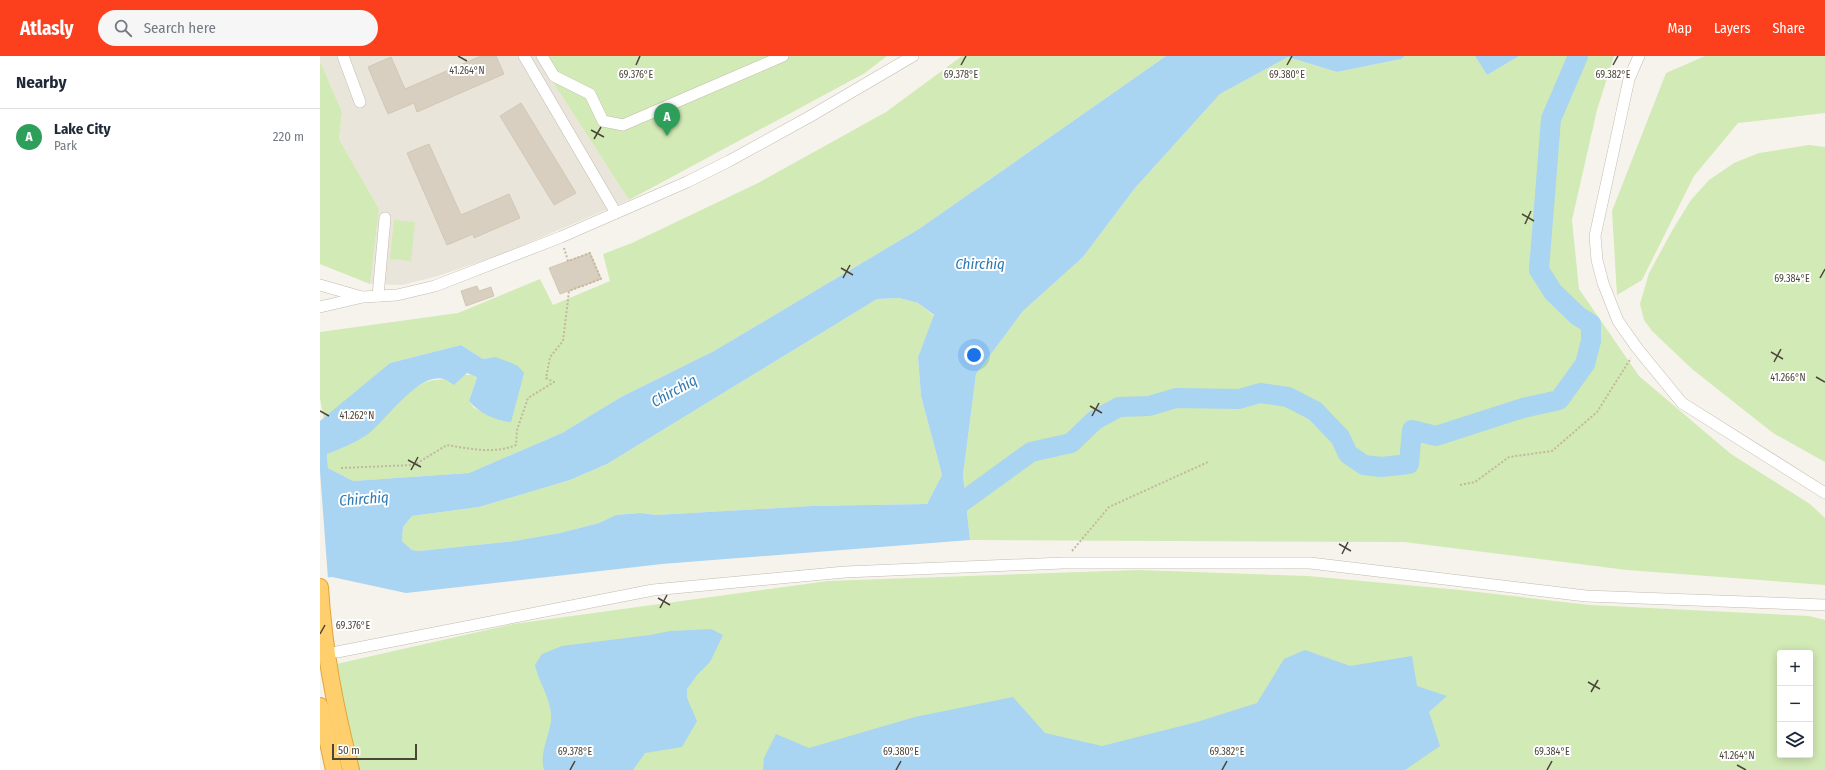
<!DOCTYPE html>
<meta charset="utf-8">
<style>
body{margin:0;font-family:"Fira Sans Condensed",sans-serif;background:#f6f6f7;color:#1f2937}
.controls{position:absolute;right:12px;bottom:12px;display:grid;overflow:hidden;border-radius:4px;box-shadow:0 2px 10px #0003}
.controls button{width:36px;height:36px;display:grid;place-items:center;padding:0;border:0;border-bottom:1px solid #e0e1e3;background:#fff;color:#1f2937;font:20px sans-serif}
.scale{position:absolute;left:12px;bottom:10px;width:85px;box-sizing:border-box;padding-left:4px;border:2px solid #4b4439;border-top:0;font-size:11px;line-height:14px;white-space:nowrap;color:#4b4439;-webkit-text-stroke:3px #fff;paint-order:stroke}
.you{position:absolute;left:654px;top:299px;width:14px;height:14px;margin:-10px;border:3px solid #fff;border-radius:50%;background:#1a73e8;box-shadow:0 0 0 6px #1a73e833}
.badge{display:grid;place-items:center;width:26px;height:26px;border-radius:50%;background:#fc3f1d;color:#fff;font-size:13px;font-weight:700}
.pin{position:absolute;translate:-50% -33px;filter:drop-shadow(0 1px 2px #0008)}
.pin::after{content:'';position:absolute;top:21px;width:14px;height:12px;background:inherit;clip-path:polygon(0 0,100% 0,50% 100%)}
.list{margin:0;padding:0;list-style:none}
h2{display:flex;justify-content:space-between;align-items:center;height:52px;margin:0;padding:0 16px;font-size:17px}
h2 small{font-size:13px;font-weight:400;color:#747a83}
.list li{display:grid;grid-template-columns:26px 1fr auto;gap:12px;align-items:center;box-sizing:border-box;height:56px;padding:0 16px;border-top:1px solid #e0e1e3}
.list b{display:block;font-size:15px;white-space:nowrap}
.list p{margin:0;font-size:13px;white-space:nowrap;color:#747a83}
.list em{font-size:13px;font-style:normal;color:#747a83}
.icon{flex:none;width:22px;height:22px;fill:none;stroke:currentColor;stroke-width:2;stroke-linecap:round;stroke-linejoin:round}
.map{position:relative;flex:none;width:1505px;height:714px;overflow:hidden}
header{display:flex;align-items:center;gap:24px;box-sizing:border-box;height:56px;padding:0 20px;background:#fc3f1d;color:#fff}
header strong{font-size:19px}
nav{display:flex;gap:22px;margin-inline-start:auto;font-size:14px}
.search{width:280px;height:36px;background:#f6f6f7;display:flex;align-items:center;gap:10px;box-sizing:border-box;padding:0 14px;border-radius:22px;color:#747a83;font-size:15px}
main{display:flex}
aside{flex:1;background:#fff}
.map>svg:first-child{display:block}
.residential{fill:#eae5da}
.green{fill:#d2eab5;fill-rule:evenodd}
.water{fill:#a9d4f2;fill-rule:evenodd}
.pier{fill:#f6f3ec}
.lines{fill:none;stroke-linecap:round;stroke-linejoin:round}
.river{stroke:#a9d4f2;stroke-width:20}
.building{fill:#d8cfc1;stroke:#d3c7b4}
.minor-casing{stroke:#c2bbae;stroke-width:12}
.highway-casing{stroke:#e0a43c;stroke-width:18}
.path{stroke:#c4b79f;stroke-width:2;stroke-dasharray:2 2;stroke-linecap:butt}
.minor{stroke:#fff;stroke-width:11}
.highway{stroke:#ffcf6e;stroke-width:16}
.ticks{fill:none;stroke:#4b4439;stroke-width:1.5}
.labels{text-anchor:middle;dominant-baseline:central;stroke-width:4;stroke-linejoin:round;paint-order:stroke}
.water-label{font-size:15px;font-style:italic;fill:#2e7ab2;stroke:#fff}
.ticks-label{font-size:10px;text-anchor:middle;fill:#4b4439;stroke:#fff;stroke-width:4;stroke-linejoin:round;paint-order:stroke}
</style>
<header>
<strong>Atlasly</strong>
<div class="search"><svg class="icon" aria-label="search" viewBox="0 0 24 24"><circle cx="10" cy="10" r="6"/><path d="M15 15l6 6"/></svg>Search here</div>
<nav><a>Map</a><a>Layers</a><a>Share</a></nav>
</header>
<main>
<aside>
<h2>Nearby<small></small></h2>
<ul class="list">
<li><span class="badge" style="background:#2e9e5b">A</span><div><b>Lake City</b><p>Park</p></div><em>220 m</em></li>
</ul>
</aside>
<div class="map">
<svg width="1505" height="714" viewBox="0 0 1505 714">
<rect width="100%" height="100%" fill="#f6f3ec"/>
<path class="residential" d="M 0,0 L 216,0 L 309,144 L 182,198 L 118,220 L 82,229 L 50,228 L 59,153 L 19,83 L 22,56 L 0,5 Z"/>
<g class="green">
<path d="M 216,0 L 567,0 L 545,17 L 309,144 Z"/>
<path d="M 642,0 L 846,0 L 599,173 L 394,295 L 301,341 L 242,377 L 149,417 L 33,425 L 8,412 L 7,398 C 21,393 35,387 47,378 C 69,362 83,333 109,325 C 114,323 119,324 124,323 C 137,320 145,317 157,320 L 149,345 L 154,352 L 182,365 L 175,301 L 163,303 L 141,289 L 70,307 L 4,364 L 0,342 L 0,276 L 138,257 L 220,223 L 233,249 L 290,225 L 283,198 L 312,187 L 438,127 L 566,56 Z"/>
<path d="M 1085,0 L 1155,0 L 1167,19 L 1199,0 L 1294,0 L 1277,54 L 1252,164 L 1259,233 L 1319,320 L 1411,398 L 1490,448 L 1505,462 L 1505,529 L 1307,514 L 1084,486 L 650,484 L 643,419 L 656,318 L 703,255 L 763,201 L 815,132 L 900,38 L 968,1 L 1017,16 L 1081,3 Z"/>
<path d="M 1385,0 L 1505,0 L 1505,57 L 1418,67 L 1374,120 L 1322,224 L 1297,239 L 1292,155 L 1346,17 Z"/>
<path d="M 0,5 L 22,56 L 19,83 L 59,153 L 50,228 L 0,208 Z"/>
<path d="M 1489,89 L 1505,91 L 1505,406 L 1453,377 L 1372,313 L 1332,275 L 1324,264 L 1320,248 L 1329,217 L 1353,173 L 1371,144 L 1389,124 L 1414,107 L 1439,97 Z"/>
<path d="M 74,164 L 95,166 L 91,205 L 70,203 Z"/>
<path d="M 579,242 L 598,247 L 614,260 L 598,301 L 601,340 L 622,419 L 607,448 L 492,450 L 336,459 L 320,457 L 296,459 L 279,467 L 240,477 L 194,485 L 99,495 L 92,494 L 82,485 L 83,471 L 92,460 L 159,451 L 250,424 L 287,408 L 557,243 Z"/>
<path d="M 818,514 L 988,520 L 1140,534 L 1270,549 L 1489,560 L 1505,564 L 1505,714 L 38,714 L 12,609 L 193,568 L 508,525 ZM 1460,597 L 1490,597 L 1490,699 L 1460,699 Z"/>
</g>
<g class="water">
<path d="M 846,0 L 1085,0 L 1081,3 L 1017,16 L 968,1 L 900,38 L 815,132 L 763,201 L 703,255 L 656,318 L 643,419 L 650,484 L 342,508 L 86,537 L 12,521 L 0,522 L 0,365 L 70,307 L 141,289 L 163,303 L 175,301 L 189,306 L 198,310 L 204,317 L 191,366 C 176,365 159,357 149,345 L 157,321 L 147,317 L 134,329 C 131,327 127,324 124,323 C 98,316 67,364 48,378 C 35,387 21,393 7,398 L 8,412 L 33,425 L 149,417 L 242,377 L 301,341 L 394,295 L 599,173 ZM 579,242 L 598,247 L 614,259 L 598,301 L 601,340 L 622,419 L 607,448 L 492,450 L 336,459 L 320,457 L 296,459 L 279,467 L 240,477 L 194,485 L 99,495 L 92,494 L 82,485 L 83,471 L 92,460 L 159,451 L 250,424 L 287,408 L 557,243 Z"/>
<path d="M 1155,0 L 1199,0 L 1167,19 Z"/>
<path d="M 391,573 L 403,579 L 390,606 L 377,619 L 367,633 L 367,642 L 377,665 L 362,691 L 325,697 L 313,714 L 224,714 C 219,698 229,681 231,665 C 233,645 219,628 215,609 L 222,598 L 242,590 L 330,579 L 350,575 Z"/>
<path d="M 985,594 L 1030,610 L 1092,600 L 1097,630 L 1127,640 L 1109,656 L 1120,690 L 1085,714 L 443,714 L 444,702 L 456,678 L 489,692 L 595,661 L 693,641 L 725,677 L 782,690 L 877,666 L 937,647 L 964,603 Z"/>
</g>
<path class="pier" d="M 0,415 L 8,523 L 0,524 Z"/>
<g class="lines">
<path class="river" d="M 622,456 L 642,446 L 711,396 L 751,387 L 775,364 L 799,351 L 829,350 L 856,342 L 919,343 L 940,337 L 968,341 L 995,355 L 1020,381 L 1028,398 L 1044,409 L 1061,411 L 1089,408 L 1092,374 L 1116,380 L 1203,352 L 1239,344 L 1265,308 L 1271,285 L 1271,268 L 1258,260 L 1233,236 L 1219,214 L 1231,63 L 1258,0"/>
</g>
<g class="building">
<path d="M 161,0 L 176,0 L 184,18 L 97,56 L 94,47 L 68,58 L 48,11 L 71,1 L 85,33 Z"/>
<path d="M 201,47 L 256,137 L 234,149 L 180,60 Z"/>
<path d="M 109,88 L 141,159 L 189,138 L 200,162 L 154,182 L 153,178 L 127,189 L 87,97 Z"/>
<path d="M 270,197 L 281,223 L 240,238 L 229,212 Z"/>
<path d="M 157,230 L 159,235 L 171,231 L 174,240 L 146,250 L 141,235 Z"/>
</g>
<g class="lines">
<defs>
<g id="minor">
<path d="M 23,0 L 40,46"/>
<path d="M 204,0 L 296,157"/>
<path d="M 222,0 L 234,20 L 270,38 L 283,65 L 303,69 L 463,0"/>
<path d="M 1319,0 L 1309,23 L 1275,180 L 1277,204 L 1283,227 L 1298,265 L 1317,292 L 1362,347 L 1505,437"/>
<path d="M 0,229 L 42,241"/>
<path d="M 58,240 L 65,162"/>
<path d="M 0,251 L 43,241 L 77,239 L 115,230 L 241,181 L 367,126 L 409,105 L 489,61 L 593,0"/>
<path d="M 17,596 L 333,534 L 525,516 L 743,507 L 990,507 L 1266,540 L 1505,549"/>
</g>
<g id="highway">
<path d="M 0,531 C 4,596 15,651 31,714"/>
<path d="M 0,650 L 14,714"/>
</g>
</defs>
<use href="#minor" class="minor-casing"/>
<use href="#highway" class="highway-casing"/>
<g class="path">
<path d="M 21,412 L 94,409 L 127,389 C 150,393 175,398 196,389 L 197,374 L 208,342 L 234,326 L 226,322 L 230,301 L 243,285 L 249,235 L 281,223 L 270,197 L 248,205 L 244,192"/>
<path d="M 1140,429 L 1155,426 L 1189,401 L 1232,395 L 1277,356 L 1311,302"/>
<path d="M 752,495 L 789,451 L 888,406"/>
</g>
<use href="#minor" class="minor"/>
<use href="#highway" class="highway"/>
</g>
<path class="ticks" d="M 138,0 L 147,5M 316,9 L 320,0M 641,9 L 646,0M 967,9 L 972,0M 1293,9 L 1298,0M 271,74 L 284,81M 274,83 L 281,71M 1202,158 L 1214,165M 1205,168 L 1211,155M 521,212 L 533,219M 523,222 L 530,209M 1500,222 L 1505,213M 1451,296 L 1463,303M 1454,306 L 1461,293M 1496,321 L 1505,326M 770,350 L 782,357M 0,355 L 9,360M 772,360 L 779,347M 88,404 L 101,411M 91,414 L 98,401M 1019,488 L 1031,495M 1022,498 L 1028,486M 338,542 L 350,549M 340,552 L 347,539M 0,578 L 5,569M 1268,626 L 1280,633M 1271,636 L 1278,624M 1417,709 L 1426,714M 250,714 L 255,705M 576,714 L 581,705M 902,714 L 907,705M 1227,714 L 1232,705"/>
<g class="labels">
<g class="water-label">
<text x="660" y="208">Chirchiq</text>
<text transform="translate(354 335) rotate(-29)">Chirchiq</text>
<text transform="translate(44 443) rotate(-4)">Chirchiq</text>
</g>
</g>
<g class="ticks-label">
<text x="147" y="18">41.264°N</text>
<text x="316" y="22">69.376°E</text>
<text x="641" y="22">69.378°E</text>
<text x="967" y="22">69.380°E</text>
<text x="1293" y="22">69.382°E</text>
<text x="1472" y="226">69.384°E</text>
<text x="1468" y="325">41.266°N</text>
<text x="37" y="363">41.262°N</text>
<text x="33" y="573">69.376°E</text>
<text x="255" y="699">69.378°E</text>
<text x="581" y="699">69.380°E</text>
<text x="907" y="699">69.382°E</text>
<text x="1232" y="699">69.384°E</text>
<text x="1417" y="703">41.264°N</text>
</g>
</svg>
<div class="controls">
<button>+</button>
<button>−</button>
<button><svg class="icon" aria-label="layers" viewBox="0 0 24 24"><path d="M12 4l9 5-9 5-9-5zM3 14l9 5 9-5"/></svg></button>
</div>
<div class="scale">50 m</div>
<div class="you"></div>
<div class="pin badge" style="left:347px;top:80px;background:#2e9e5b">A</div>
</div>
</main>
